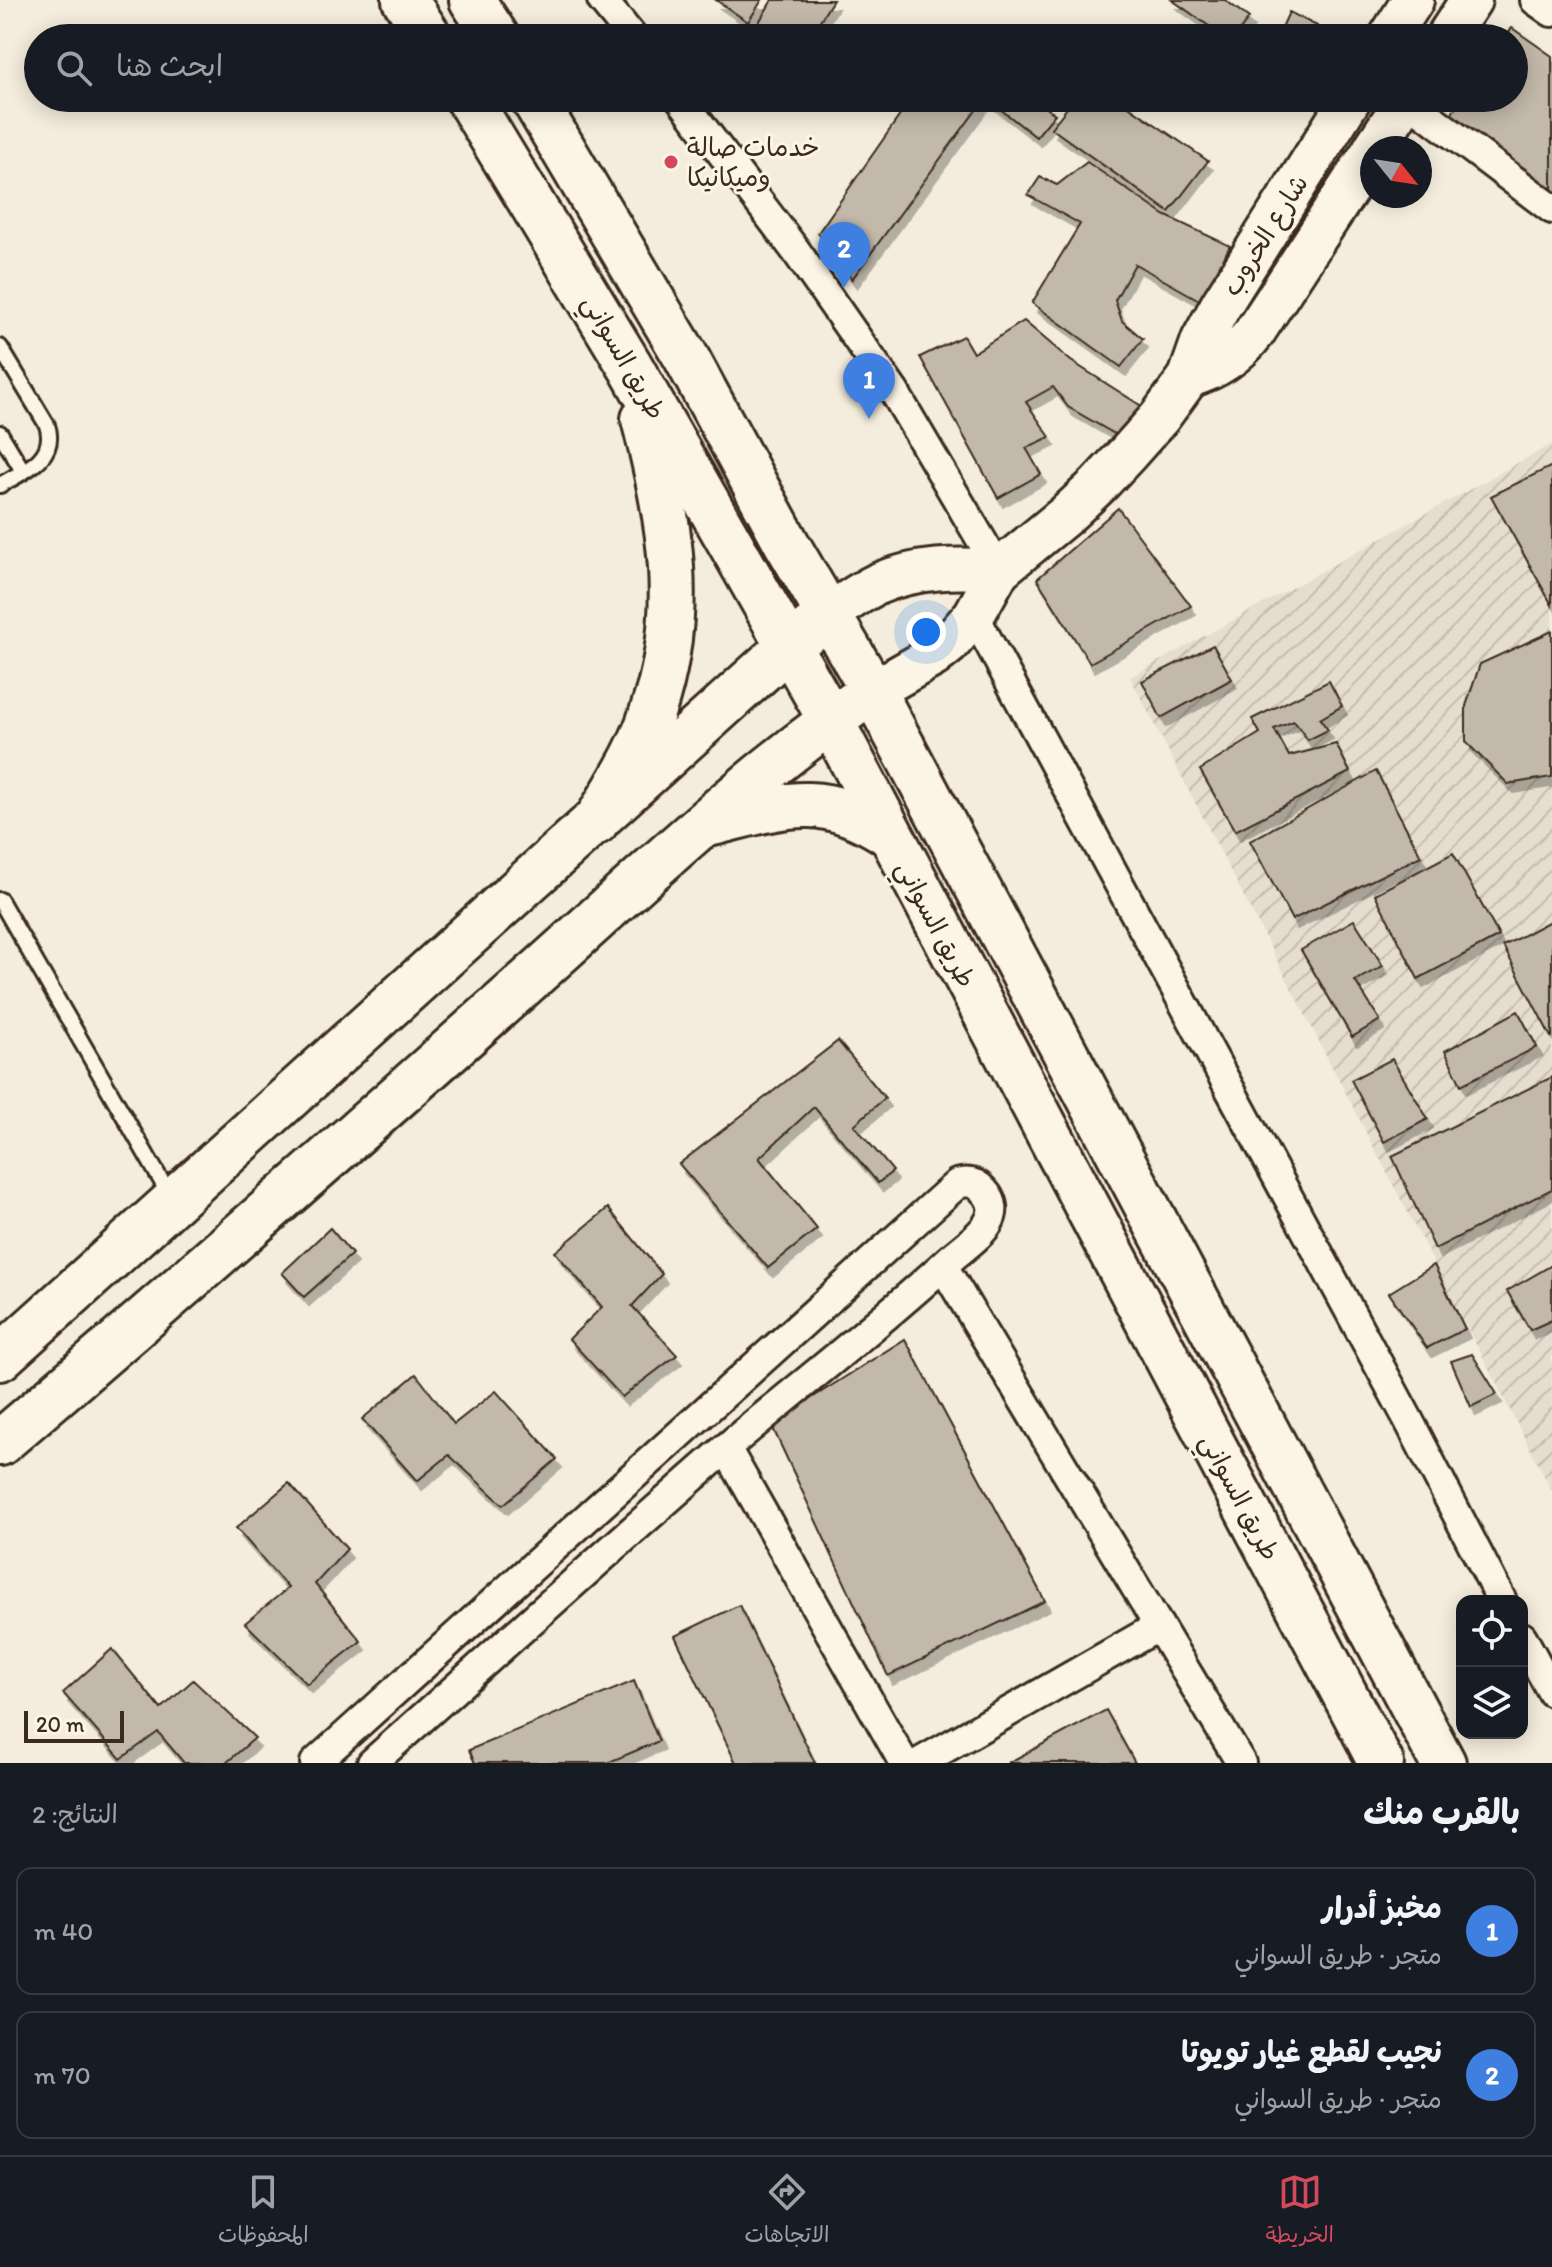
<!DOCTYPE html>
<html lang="ar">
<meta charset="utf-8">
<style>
body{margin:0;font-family:Itim,"Playpen Sans Arabic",sans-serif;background:#242831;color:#f1f3f6;direction:rtl}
.controls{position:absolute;right:24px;bottom:24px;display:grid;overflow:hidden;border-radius:16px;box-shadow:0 4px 20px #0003}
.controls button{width:72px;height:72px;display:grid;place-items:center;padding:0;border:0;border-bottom:2px solid #363941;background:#171b24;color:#f1f3f6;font:40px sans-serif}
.compass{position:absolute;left:1360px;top:136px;width:72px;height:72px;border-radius:50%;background:#171b24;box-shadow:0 4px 20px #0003;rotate:120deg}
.scale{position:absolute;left:24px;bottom:20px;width:100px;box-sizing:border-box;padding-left:8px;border:4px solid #3b2a1e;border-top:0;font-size:22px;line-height:28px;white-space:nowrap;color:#3b2a1e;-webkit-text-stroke:6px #fcf5e5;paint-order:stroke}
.you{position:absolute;left:926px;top:632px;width:28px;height:28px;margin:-20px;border:6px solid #fff;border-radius:50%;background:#1a73e8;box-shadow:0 0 0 12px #1a73e833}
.badge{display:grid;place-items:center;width:52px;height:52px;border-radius:50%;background:#d1495b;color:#fff;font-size:26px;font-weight:700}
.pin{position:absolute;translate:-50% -66px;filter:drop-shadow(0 2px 4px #0008)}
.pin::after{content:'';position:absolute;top:42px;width:28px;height:24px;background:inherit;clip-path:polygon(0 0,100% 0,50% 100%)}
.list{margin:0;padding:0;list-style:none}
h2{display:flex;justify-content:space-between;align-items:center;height:104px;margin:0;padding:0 32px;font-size:34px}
h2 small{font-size:26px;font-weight:400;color:#9ea1a6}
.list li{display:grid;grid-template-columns:52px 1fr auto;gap:24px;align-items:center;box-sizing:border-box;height:128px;margin:0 16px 16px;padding:0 16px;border:2px solid #363941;border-radius:16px}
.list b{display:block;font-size:30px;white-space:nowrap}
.list p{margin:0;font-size:26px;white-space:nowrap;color:#9ea1a6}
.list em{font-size:26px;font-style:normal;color:#9ea1a6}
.icon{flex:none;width:44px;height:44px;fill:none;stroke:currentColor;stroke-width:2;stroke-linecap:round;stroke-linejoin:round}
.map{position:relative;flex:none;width:1552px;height:1763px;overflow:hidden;direction:ltr}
.search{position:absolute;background:#171b24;box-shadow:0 4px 20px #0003;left:24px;right:24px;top:24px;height:88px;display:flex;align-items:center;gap:20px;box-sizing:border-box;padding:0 28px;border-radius:44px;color:#9ea1a6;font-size:30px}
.sheet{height:392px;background:#171b24}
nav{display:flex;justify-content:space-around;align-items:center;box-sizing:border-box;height:112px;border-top:2px solid #363941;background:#171b24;font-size:22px;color:#9ea1a6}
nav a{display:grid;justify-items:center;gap:4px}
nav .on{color:#d1495b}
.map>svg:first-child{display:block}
.industrial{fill:url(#industrial-furrows)}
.building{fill:#c3b9aa;stroke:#3b2a1e;stroke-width:2;filter:url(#shadow)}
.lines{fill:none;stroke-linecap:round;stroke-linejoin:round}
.lane-casing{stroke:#3b2a1e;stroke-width:20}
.street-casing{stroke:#3b2a1e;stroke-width:34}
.secondary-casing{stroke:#3b2a1e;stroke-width:46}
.primary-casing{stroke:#3b2a1e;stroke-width:50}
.highway-casing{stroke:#3b2a1e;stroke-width:50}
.lane{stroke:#fcf5e5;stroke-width:14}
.street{stroke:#fcf5e5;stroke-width:28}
.secondary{stroke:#fcf5e5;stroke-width:40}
.primary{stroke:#fcf5e5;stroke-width:44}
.highway{stroke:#fcf5e5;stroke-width:44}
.poi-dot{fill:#d1495b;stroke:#fcf5e5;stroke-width:3}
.labels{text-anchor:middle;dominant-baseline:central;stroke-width:6;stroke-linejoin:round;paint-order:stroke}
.poi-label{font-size:26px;fill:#3b2a1e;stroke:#fcf5e5;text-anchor:start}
.street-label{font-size:26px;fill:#3b2a1e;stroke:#fcf5e5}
</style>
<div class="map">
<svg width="1552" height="1763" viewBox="0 0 1552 1763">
<defs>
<pattern id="industrial-furrows" width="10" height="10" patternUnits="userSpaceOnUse" patternTransform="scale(2)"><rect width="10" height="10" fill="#e5ddce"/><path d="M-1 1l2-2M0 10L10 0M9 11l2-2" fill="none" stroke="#c5beb0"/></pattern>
<filter id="shadow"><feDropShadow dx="5" dy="9" stdDeviation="0" flood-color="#0004"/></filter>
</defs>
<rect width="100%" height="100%" fill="#f4eddd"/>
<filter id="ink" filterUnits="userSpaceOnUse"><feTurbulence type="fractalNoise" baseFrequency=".0125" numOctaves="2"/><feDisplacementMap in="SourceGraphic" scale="16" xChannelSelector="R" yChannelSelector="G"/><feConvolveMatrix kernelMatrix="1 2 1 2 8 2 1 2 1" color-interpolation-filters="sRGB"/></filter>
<g filter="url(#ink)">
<path class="industrial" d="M 1552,444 L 1552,1491 L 1130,677 Z"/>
<g class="building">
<path d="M 716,0 L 762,0 L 748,22 Z"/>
<path d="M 772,0 L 833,0 L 809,38 L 743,38 L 755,29 Z"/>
<path d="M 1172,0 L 1225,0 L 1249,18 L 1234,38 L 1226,38 Z"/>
<path d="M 1289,12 L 1317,26 L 1310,38 L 1289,38 L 1280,32 Z"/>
<path d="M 1512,28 L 1552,56 L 1552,190 L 1449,117 L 1463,98 L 1514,98 L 1514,38 L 1505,38 Z"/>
<path d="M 912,98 L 985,98 L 852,279 L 818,233 Z"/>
<path d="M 986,98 L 1032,98 L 1055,114 L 1036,137 Z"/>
<path d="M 1075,98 L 1117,98 L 1208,161 L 1169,212 L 1051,128 Z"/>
<path d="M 1087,162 L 1164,215 L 1230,246 L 1201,301 L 1135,264 L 1115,300 L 1122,321 L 1143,339 L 1121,367 L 1032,303 L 1080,224 L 1028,195 L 1040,177 L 1057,185 Z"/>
<path d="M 1024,321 L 1071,361 L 1143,407 L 1118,436 L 1068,407 L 1053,387 L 1026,402 L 1050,437 L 1026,448 L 1041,474 L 998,498 L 920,357 L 963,336 L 973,353 Z"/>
<path d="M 1552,466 L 1552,605 L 1491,496 Z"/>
<path d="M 1118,508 L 1191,606 L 1090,663 L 1037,579 Z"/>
<path d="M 1552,631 L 1552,777 L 1508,784 L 1466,742 L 1466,706 L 1480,664 Z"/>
<path d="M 1213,645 L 1232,679 L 1161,718 L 1142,681 Z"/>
<path d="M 1329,681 L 1342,706 L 1320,719 L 1328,730 L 1308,740 L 1294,721 L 1274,729 L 1289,756 L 1336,744 L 1350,772 L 1235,831 L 1200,770 L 1260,733 L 1252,719 Z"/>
<path d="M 1376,771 L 1421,856 L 1292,920 L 1250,841 Z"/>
<path d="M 1453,853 L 1499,936 L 1418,979 L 1375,894 Z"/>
<path d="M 1354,920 L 1383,966 L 1355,981 L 1380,1020 L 1352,1037 L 1301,950 Z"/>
<path d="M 1552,920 L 1552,1037 L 1551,1037 L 1503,946 Z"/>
<path d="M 1518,1011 L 1537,1047 L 1461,1085 L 1445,1051 Z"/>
<path d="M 838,1041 L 885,1098 L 854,1125 L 893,1171 L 878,1183 L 814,1107 L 759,1158 L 817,1229 L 768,1268 L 679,1164 Z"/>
<path d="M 1392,1059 L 1428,1119 L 1384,1142 L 1351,1080 Z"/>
<path d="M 1552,1077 L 1552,1189 L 1435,1249 L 1392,1156 Z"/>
<path d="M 608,1208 L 662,1274 L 632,1306 L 677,1355 L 622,1397 L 569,1339 L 602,1307 L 555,1252 Z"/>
<path d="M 330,1228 L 352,1254 L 304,1297 L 282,1273 Z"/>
<path d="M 1434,1265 L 1465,1329 L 1427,1348 L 1389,1293 Z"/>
<path d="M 1552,1265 L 1552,1320 L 1530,1330 L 1507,1291 Z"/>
<path d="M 905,1339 L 1045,1601 L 888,1676 L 771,1424 Z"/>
<path d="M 1472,1354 L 1497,1394 L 1471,1407 L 1451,1361 Z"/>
<path d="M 416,1374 L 454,1424 L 496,1391 L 557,1459 L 503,1505 L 449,1455 L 417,1481 L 362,1419 Z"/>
<path d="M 289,1483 L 347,1549 L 315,1584 L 361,1641 L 307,1684 L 245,1623 L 288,1588 L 236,1528 Z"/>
<path d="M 739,1605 L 815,1763 L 736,1763 L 675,1636 Z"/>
<path d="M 112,1649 L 161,1709 L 193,1680 L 255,1738 L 226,1763 L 184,1763 L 158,1732 L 121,1759 L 63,1693 Z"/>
<path d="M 634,1681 L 659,1741 L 607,1763 L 475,1763 L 469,1750 Z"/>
<path d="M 1106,1710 L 1135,1763 L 1008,1763 Z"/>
</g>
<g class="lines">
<defs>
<g id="lane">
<path d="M 0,347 L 47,425 C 58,458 24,471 0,485"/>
<path d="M 0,433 L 23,471"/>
<path d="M 0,900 L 170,1196"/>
</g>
<g id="street">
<path d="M 602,0 L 633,38"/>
<path d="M 1535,0 L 1552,12"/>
<path d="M 680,98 L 796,251 L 895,393 L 999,570"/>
<path d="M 1406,99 L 1552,209"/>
<path d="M 974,615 L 1409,1421 L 1502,1601"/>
<path d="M 943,1266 L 1241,1763"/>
<path d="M 726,1448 L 904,1763"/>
<path d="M 1522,1637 L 1552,1692"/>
<path d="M 315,1763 L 957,1184 C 968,1181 976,1182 984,1191 C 1010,1219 969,1242 949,1260 C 878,1326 800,1385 726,1448 C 607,1552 490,1658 372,1763"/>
<path d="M 919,1763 L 1159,1626"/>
</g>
<g id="secondary">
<path d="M 1389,38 L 1413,0"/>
<path d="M 1446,38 L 1471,0"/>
<path d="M 1374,148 L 1407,98"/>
<path d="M 1189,377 C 1216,369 1237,355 1254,333 L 1372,152"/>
<path d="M 829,614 C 844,604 860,592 877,584 C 917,567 957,567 999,570"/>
<path d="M 873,691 L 934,656 L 949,644 L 974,615 L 999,570 L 1066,515 L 1098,485 L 1128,453 L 1160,417 L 1189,377 L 1202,340 L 1221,305 L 1351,98"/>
</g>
<g id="primary">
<path d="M 0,1358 L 789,646 L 829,614"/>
<path d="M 0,1443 C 176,1293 349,1140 522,986 C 636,885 747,776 873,691"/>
</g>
<g id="highway">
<path d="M 405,0 L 430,38"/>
<path d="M 472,0 L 497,38"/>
<path d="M 468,98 L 630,366 L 830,719 L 1381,1763"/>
<path d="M 533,98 L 686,357 L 787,544 L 873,691 L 1443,1763"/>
<path d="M 596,822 C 616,787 640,752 652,713 C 687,611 670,520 644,419"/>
<path d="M 704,825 C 779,807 818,787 889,834"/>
</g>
</defs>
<use href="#lane" class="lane-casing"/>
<use href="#street" class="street-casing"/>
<use href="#secondary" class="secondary-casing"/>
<use href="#primary" class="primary-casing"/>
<use href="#highway" class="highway-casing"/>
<use href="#lane" class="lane"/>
<use href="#street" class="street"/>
<use href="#secondary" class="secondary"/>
<use href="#primary" class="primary"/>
<use href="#highway" class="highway"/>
</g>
</g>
<circle class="poi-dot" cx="671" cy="162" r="8"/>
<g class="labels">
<g class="poi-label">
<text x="687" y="147">خدمات صالة<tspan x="687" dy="30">وميكانيكا</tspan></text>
</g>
<g class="street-label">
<text transform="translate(1265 235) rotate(-58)">شارع الخروب</text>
<text transform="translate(624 357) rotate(60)">طريق السواني</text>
<text transform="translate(936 924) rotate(62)">طريق السواني</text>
<text transform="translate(1240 1497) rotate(62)">طريق السواني</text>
</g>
</g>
</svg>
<div class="controls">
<button><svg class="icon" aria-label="locate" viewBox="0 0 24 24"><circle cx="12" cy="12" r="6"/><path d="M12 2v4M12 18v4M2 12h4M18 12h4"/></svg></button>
<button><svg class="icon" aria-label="layers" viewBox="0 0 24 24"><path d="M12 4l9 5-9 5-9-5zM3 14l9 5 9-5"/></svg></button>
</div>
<svg class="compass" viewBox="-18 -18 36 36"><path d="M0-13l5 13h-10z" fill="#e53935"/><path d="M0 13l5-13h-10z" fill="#9ea1a6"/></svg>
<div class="scale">20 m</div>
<div class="you"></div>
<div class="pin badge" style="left:869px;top:419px;background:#3f7fe0">1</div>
<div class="pin badge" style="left:844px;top:288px;background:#3f7fe0">2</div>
<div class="search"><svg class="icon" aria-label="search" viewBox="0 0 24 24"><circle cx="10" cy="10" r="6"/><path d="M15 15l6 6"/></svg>ابحث هنا</div>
</div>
<section class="sheet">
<h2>بالقرب منك<small>النتائج: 2</small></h2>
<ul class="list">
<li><span class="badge" style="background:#3f7fe0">1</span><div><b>مخبز أدرار</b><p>متجر · طريق السواني</p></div><em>40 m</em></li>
<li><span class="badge" style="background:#3f7fe0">2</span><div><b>نجيب لقطع غيار تويوتا</b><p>متجر · طريق السواني</p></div><em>70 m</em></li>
</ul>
</section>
<nav>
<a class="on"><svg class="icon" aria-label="map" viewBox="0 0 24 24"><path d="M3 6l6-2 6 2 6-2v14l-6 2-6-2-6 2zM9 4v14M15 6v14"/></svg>الخريطة</a>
<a><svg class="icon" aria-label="directions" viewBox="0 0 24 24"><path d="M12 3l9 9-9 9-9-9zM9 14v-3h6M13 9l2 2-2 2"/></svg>الاتجاهات</a>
<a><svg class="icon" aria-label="saved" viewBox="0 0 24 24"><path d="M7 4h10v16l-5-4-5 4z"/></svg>المحفوظات</a>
</nav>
